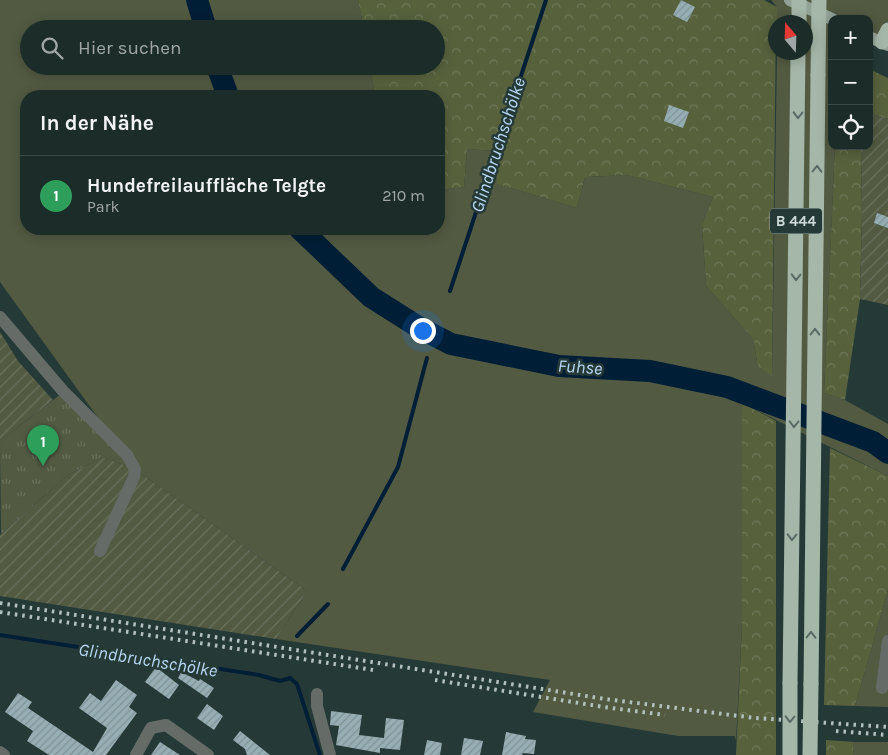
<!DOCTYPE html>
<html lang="de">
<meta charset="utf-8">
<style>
body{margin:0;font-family:Karla,sans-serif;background:#253431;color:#f1f3f6}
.controls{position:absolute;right:15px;top:15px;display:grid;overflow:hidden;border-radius:10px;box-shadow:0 2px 12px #0003}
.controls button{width:45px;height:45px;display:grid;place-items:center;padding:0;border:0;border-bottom:1px solid #3a4846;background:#1c2c29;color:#f1f3f6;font:25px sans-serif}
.compass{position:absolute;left:768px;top:15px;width:45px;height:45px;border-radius:50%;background:#1c2c29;box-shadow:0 2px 12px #0003;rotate:341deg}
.you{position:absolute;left:422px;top:330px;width:18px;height:18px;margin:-12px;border:4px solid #fff;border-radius:50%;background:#1a73e8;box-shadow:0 0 0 8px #1a73e833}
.badge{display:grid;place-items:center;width:32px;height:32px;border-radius:50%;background:#ea580c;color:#fff;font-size:16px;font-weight:700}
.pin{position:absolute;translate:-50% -41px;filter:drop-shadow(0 1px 2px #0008)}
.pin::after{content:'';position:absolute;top:26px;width:18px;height:15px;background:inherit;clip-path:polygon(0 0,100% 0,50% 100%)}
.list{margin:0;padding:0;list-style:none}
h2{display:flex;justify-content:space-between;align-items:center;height:65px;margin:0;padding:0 20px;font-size:21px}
h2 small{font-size:16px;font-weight:400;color:#a0a7a8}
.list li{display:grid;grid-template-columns:32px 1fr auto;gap:15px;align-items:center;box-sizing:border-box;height:80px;padding:0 20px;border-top:1px solid #3a4846}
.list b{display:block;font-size:19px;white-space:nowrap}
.list p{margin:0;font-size:16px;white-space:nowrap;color:#a0a7a8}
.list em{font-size:16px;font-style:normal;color:#a0a7a8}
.icon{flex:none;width:28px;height:28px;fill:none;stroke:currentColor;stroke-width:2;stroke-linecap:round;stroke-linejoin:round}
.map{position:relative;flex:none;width:888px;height:755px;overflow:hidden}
.search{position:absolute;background:#1c2c29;box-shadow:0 2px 12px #0003;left:20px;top:20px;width:425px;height:55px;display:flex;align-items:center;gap:12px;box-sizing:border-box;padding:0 18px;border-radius:28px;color:#a0a7a8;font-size:19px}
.panel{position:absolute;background:#1c2c29;box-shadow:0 2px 12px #0003;left:20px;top:90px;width:425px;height:145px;border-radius:20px}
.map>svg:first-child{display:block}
.grass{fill:#525a42}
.forest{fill:url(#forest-crowns)}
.park{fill:url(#park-tufts)}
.garden{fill:url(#garden-furrows)}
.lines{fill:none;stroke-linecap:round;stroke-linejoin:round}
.stream{stroke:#001e36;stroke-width:4}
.river{stroke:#001e36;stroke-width:22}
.building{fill:url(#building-hatch)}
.minor{stroke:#656c67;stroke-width:12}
.major{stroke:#93a297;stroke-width:12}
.highway{stroke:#a5b7a9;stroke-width:15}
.rail{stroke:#b4c2bf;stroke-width:4;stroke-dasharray:2.5 5;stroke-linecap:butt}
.highway-bridge{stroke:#a5b7a9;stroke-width:15}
.oneway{stroke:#586c65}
.labels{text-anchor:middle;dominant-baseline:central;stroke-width:5;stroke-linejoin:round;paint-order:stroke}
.shield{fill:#253a37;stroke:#9caba8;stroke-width:1}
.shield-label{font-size:15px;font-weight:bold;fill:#cfdbd9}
.water-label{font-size:18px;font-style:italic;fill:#b9d9f6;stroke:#253a37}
</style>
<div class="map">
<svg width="888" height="755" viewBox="0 0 888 755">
<defs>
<pattern id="forest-crowns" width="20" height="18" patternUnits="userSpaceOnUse" patternTransform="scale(1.25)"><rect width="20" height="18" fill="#57623d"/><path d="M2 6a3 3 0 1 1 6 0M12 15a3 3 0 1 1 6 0" fill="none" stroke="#6e7858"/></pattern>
<pattern id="park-tufts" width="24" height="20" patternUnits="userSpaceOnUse" patternTransform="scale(1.25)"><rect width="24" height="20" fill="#525a42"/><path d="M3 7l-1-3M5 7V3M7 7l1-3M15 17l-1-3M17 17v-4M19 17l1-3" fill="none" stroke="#6a715d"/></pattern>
<pattern id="garden-furrows" width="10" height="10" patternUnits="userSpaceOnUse" patternTransform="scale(1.25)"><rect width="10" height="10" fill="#525a42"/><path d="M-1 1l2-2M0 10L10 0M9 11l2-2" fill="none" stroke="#6a715d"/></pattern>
<pattern id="building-hatch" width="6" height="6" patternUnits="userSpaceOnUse" patternTransform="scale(1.25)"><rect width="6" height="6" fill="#96aeb4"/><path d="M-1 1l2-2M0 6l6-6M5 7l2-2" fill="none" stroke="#809397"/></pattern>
</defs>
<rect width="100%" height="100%" fill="#253a37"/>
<g class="grass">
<path d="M 0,0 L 358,0 L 364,29 L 29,29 L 29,66 L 370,66 L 375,96 L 26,96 L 26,229 L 439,229 L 439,190 L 464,187 L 467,149 L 496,151 L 497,184 L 577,208 L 585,177 L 627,175 L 713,197 L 702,224 L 706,286 L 753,339 L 758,367 L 772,375 L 777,53 L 806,52 L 806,22 L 777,22 L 777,7 L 771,0 L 888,0 L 888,49 L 869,41 L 869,19 L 832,19 L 832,146 L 835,146 L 824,393 L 845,400 L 888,424 L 888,476 L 742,403 L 742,624 L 736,741 L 735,736 L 678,736 L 533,712 L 550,680 L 276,639 L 307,591 L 135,469 L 0,282 Z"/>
<path d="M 888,590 L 888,707 L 855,706 Z"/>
<path d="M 854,742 L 888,742 L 888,755 L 853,755 Z"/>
</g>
<g class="forest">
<path d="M 358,0 L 764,0 L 777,7 L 777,22 L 776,22 L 772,376 L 758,367 L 753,339 L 706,286 L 702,224 L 713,197 L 627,175 L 585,177 L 577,208 L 497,184 L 496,151 L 467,149 L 464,187 L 439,190 L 439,96 L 375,96 L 370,66 L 436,66 L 436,29 L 364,29 Z"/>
<path d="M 869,69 L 888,78 L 888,119 L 869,113 Z"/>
<path d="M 835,146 L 861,146 L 862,216 L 860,299 L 845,400 L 824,393 Z"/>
<path d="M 742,403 L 776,421 L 776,755 L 736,755 L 742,624 Z"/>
<path d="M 830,448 L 888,476 L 888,590 L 855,706 L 824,705 Z"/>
<path d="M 826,740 L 854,742 L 853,755 L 826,755 Z"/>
</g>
<path class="park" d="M 61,394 L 135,469 L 103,457 L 68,475 L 1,534 L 0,441 Z"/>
<g class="garden">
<path d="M 869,113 L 888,119 L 888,305 L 860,299 L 862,216 L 861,146 L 869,146 Z"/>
<path d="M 0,332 L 18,361 L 53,400 L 0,441 Z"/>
<path d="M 103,457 L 135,469 L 307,591 L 276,639 L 0,596 L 0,535 L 68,475 Z"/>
</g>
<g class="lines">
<g class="stream">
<path d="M 450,291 L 546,0"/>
<path d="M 343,569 L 398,467 L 427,358"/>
<path d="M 0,635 L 259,675 L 280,681 L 290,678"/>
<path d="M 297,636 L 328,604"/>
<path d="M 290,678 L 297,684 L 320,755"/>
</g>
<g class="river">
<path d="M 197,0 L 206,29"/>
<path d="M 217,66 L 228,96"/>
<path d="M 300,229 L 371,297 L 420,328 L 451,344 L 559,366 L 650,371 L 727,387 L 873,442 L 888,453"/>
</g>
</g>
<g class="building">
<path d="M 681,0 L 695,7 L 687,22 L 673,15 Z"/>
<path d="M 669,105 L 689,112 L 683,128 L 664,121 Z"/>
<path d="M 877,213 L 888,217 L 888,228 L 874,223 Z"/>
<path d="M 156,667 L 179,685 L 169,699 L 145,682 Z"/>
<path d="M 181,672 L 199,681 L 200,679 L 214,688 L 207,698 L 178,678 Z"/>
<path d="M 116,680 L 137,695 L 129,707 L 137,713 L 106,755 L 49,755 L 27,741 L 33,731 L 5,712 L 18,693 L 32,702 L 28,708 L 93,752 L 107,728 L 79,708 L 90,693 L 101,701 Z"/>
<path d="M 207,704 L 223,716 L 214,730 L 197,718 Z"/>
<path d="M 331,711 L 362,715 L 359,735 L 384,738 L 386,718 L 404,720 L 400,750 L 380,748 L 380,753 L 336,745 L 339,726 L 330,725 Z"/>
<path d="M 240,731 L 270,755 L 247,755 L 245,749 L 233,740 Z"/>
<path d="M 506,732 L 526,736 L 525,739 L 536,740 L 534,754 L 523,753 L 522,755 L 502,755 Z"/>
<path d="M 464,738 L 483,741 L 480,755 L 461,755 Z"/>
<path d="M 427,740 L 442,743 L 440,755 L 424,755 Z"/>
<path d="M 160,742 L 180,755 L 151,755 Z"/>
</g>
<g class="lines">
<g class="minor">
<path d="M 0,317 L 63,391 L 127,455 L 135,469 L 134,477 L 100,551"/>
<path d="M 882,688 L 888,641"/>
<path d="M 317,694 L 317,706 L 330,755"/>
<path d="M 0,752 L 4,755"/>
<path d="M 136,755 L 151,728 L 166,725 L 208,755"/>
</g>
<g class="major">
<path d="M 790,0 L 832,19"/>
<path d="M 869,37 L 888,45"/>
</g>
<g class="highway">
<path d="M 882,42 L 888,30"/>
<path d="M 790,683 L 798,52"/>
<path d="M 811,684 L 818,75"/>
</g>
<g class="rail">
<path d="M 0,603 L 605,699 L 755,718 L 888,727"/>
<path d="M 0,612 L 373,670"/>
<path d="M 435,680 L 604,707 L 665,715"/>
<path d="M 836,731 L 888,735"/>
</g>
<g class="highway-bridge">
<path d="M 799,22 L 799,0"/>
<path d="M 818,75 L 819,0"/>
<path d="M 790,755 L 790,683"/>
<path d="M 810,755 L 811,684"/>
</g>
</g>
<defs><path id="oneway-chevron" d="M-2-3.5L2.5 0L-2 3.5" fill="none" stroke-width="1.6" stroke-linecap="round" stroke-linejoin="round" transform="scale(1.25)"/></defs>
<g class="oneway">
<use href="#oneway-chevron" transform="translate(798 115) rotate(91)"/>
<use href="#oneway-chevron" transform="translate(817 169) rotate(-89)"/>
<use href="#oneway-chevron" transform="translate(796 277) rotate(91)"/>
<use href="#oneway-chevron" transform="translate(815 332) rotate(-89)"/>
<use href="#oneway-chevron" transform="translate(794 424) rotate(91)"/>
<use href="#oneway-chevron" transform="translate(792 537) rotate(91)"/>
<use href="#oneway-chevron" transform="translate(811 635) rotate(-89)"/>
<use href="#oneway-chevron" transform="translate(790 719) rotate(91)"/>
</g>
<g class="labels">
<rect class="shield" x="770" y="208.5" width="52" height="25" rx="4"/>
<g class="shield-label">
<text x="796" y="221">B 444</text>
</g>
<g class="water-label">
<text transform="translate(498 145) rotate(-72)">Glindbruchschölke</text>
<text transform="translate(580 367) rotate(4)">Fuhse</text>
<text transform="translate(148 660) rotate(9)">Glindbruchschölke</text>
</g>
</g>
</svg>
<div class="controls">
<button>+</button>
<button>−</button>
<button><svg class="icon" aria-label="locate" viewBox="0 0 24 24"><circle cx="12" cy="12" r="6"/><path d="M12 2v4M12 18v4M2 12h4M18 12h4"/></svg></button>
</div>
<svg class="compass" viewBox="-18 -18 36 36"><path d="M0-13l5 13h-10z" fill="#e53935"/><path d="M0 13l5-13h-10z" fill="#a0a7a8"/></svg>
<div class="you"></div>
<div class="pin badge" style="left:43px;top:466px;background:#2e9e5b">1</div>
<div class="search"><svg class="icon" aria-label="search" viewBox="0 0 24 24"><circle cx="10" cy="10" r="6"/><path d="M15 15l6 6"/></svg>Hier suchen</div>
<section class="panel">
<h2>In der Nähe<small></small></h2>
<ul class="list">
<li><span class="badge" style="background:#2e9e5b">1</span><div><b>Hundefreilauffläche Telgte</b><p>Park</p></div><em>210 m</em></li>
</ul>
</section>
</div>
